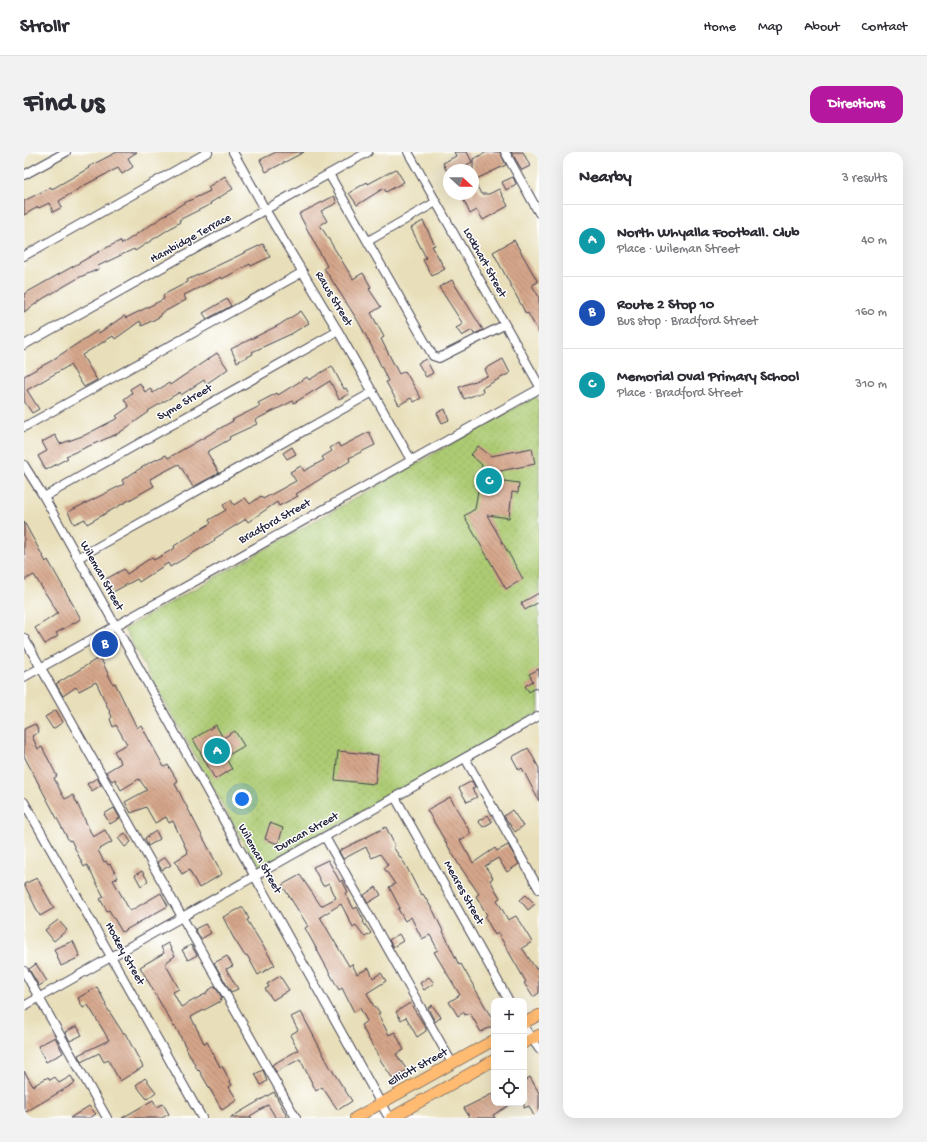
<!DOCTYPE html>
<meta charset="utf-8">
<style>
body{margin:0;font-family:"Gochi Hand",sans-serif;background:#f2f2f3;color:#2b2b33}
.controls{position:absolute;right:12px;bottom:12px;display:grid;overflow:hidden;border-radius:8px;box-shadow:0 4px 16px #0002}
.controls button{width:36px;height:36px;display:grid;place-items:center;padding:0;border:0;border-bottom:1px solid #e1e1e2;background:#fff;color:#2b2b33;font:20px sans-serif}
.compass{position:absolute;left:419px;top:12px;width:36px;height:36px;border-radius:50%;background:#fff;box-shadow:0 4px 16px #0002;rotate:111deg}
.you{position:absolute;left:218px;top:647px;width:14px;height:14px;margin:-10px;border:3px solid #fff;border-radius:50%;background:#1a73e8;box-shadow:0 0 0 6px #1a73e833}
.badge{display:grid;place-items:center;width:26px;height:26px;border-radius:50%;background:#b5179e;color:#fff;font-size:13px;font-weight:700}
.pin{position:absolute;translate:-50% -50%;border:2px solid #fff;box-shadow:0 1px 4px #0006}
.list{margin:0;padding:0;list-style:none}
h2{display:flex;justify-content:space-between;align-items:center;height:52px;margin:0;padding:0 16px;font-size:17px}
h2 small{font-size:13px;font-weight:400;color:#7c7c81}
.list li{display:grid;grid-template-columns:26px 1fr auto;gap:12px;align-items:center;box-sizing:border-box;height:72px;padding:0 16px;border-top:1px solid #e1e1e2}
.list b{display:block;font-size:15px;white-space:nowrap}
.list p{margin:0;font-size:13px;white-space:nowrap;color:#7c7c81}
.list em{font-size:13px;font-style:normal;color:#7c7c81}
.icon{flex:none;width:22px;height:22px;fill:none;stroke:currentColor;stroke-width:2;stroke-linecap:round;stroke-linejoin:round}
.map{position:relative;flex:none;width:515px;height:966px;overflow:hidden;border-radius:12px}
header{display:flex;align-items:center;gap:24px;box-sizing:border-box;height:56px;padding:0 20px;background:#fff;border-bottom:1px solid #e1e1e2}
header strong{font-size:19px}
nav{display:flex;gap:22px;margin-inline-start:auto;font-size:14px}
.intro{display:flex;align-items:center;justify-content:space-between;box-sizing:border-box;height:96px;padding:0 24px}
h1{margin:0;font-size:28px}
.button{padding:10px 18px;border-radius:12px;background:#b5179e;color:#fff;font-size:14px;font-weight:700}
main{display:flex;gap:24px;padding:0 24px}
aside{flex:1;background:#fff;border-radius:12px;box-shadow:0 4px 16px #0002}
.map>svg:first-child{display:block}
.park{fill:url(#park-dots);stroke:#677656}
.building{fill:url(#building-back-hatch)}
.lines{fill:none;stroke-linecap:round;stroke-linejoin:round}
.minor-casing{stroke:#403e4e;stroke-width:10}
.major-casing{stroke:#403e4e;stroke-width:12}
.minor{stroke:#fff;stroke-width:8}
.major{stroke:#ffbb71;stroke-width:11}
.labels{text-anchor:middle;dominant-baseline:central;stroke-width:3;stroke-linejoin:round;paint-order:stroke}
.street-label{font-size:12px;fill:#22223b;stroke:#fff}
</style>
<header>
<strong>Strollr</strong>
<nav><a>Home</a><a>Map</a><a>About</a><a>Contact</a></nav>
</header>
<div class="intro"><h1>Find us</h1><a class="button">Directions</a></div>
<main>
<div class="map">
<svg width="515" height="966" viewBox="0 0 515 966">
<defs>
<pattern id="park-dots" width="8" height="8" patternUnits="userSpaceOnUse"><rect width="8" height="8" fill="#accb72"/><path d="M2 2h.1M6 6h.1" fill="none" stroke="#94ae64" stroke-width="1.8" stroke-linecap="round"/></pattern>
<pattern id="building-back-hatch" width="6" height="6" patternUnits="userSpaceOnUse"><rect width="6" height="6" fill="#d5a68a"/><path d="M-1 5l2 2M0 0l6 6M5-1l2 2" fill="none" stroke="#ac8772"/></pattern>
</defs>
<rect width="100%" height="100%" fill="#fff"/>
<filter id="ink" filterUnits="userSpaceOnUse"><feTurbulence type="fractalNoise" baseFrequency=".025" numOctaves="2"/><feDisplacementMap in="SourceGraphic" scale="8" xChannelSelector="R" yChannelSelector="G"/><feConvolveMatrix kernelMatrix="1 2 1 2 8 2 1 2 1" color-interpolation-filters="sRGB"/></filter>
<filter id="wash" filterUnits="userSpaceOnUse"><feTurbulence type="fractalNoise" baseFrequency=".012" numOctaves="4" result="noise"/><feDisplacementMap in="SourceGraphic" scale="16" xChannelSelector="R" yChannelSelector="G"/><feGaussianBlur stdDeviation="0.9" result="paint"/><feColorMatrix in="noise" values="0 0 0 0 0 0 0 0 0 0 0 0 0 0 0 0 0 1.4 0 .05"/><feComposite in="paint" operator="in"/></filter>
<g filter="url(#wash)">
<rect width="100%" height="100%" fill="#e8dfba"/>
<path class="park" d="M 512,244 L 515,249 L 515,560 L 235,718 L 100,477 Z"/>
<g id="blocks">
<g class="building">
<path d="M 93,0 L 113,0 L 104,6 L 109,15 L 98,22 L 94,16 L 61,33 L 35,49 L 38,55 L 29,60 L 25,51 L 15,56 L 14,55 L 0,63 L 0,49 L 27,35 L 28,37 L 65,16 L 64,15 Z"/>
<path d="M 252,0 L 280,0 L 242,20 L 236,8 Z"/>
<path d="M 430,0 L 443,0 L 448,10 L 433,18 L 422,18 L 419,11 L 432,4 Z"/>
<path d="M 463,0 L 476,0 L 482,13 L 450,28 L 457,42 L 465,42 L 475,37 L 484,54 L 459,68 L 453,58 L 446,62 L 437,42 L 449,42 L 449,7 Z"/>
<path d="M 487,0 L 499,0 L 506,14 L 498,18 Z"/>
<path d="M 372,17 L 380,30 L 362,40 L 360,36 L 333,53 L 325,41 L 343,30 L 344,32 Z"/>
<path d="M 201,24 L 209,37 L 186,51 L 187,52 L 155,68 L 156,70 L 111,99 L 110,97 L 74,114 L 75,117 L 56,125 L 20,146 L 0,160 L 0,142 L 78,98 L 96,89 L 98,92 L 158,52 L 186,39 L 184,35 Z"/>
<path d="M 489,25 L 492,32 L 482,38 L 478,30 Z"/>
<path d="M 310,44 L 313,51 L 297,59 L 303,69 L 296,73 L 329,127 L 339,121 L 347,135 L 345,137 L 357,155 L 347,161 L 360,185 L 357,187 L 375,222 L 381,219 L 397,246 L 390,250 L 387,246 L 375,253 L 362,230 L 364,229 L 350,199 L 334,169 L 300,116 L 303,114 L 275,62 Z"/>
<path d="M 399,69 L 411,93 L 408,94 L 421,117 L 408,124 L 399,108 L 402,106 L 387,76 Z"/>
<path d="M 490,88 L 514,130 L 508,133 L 515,145 L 515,181 L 504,161 L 502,162 L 469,100 Z"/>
<path d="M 239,92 L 246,105 L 227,114 L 226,112 L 198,127 L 197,125 L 160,143 L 162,148 L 136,162 L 137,164 L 118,174 L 116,169 L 91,187 L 89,184 L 58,203 L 73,228 L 60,235 L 46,213 L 3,238 L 15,257 L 8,261 L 0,249 L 0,224 L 27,209 L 74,178 L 75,181 L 100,164 L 102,166 L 140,147 L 139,143 L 164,130 L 163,128 Z"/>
<path d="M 428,128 L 459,178 L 450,182 L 448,178 L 438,184 L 432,176 L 439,172 L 415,135 Z"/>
<path d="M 203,147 L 207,154 L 183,167 L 179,161 Z"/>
<path d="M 277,159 L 285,171 L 267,182 L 228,200 L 229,202 L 213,210 L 207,197 L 255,173 Z"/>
<path d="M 193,201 L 204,217 L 182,232 L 180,228 L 157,243 L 156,240 L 124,259 L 125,260 L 95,281 L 42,304 L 44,306 L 22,318 L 14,304 L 23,299 L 18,290 L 31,283 L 36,292 L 61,283 L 94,266 L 92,264 L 105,255 L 100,247 L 108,241 L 106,237 L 116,231 L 121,240 L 126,236 L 129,241 L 145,231 L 146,233 Z"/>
<path d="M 402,207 L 409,221 L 402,225 L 394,211 Z"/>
<path d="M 479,207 L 486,221 L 458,236 L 459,240 L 440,247 L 435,235 L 464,224 L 461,217 Z"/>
<path d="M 308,214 L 320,237 L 322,236 L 325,242 L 315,247 L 306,229 L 270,251 L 269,249 L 231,268 L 233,272 L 205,285 L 206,287 L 183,300 L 195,321 L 169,335 L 155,312 L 126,327 L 130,334 L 63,372 L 61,367 L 50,372 L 44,360 L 100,332 L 98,328 L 125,311 L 142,303 L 144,306 L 209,269 L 208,268 L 236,254 L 234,251 L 253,241 L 254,243 L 283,225 L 285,228 Z"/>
<path d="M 421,257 L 425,268 L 418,271 L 413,261 Z"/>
<path d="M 345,280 L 351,293 L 325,306 L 326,309 L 272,342 L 274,344 L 255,354 L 253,350 L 224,370 L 222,367 L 190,387 L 191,388 L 146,415 L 144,411 L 115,430 L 113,427 L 89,440 L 82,427 L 100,417 L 103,422 L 128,405 L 130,408 L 151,396 L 150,394 L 187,371 L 185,368 L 202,358 L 199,353 L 207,348 L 210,353 L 221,346 L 226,352 L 237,344 L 239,347 L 272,329 L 266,320 L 277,314 L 280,319 L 300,308 L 298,305 L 308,299 L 306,296 L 314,291 L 316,295 Z"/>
<path d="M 454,294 L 467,304 L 508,296 L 511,312 L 456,323 L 458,313 L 447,303 Z"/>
<path d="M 268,295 L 272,302 L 263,307 L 259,301 Z"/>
<path d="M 456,326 L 495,331 L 494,341 L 488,340 L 485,366 L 463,363 L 499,427 L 482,437 L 440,364 L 451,357 Z"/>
<path d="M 0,370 L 22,410 L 24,408 L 57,467 L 32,481 L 34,484 L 21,492 L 11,476 L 34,461 L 10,423 L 0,428 Z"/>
<path d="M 515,441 L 515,450 L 501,458 L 497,451 Z"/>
<path d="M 76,505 L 89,532 L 91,531 L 113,576 L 117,573 L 140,615 L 144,613 L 154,630 L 151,632 L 198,722 L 175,736 L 165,718 L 158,722 L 151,709 L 164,701 L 149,669 L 145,671 L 142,665 L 131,671 L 122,655 L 107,661 L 101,650 L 123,638 L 115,627 L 97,638 L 91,627 L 88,629 L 82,620 L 97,611 L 90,599 L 103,592 L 92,573 L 89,575 L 86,567 L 88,565 L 85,558 L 72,530 L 55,539 L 52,535 L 39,544 L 32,532 Z"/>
<path d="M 515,517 L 515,541 L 512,536 L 505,540 L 501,534 L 509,529 L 505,522 Z"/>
<path d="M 32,558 L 39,570 L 29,577 L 21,565 Z"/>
<path d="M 11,572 L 15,580 L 8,584 L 14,597 L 18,595 L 33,624 L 30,626 L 38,642 L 41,647 L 49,643 L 69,685 L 81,678 L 88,690 L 74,698 L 80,710 L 82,709 L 84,713 L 86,712 L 94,726 L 89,728 L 106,759 L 137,741 L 144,754 L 98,780 L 85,758 L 83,759 L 76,747 L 80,745 L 63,713 L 60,715 L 47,688 L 45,689 L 0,604 L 0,577 Z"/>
<path d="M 192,573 L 199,586 L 211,579 L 220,594 L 201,605 L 208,617 L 191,627 L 169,587 Z"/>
<path d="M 504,596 L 515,616 L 515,649 L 498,616 L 495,618 L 488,605 Z"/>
<path d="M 314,599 L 354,603 L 351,632 L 311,628 Z"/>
<path d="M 73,626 L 77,633 L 68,639 L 63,632 Z"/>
<path d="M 448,629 L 451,635 L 448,637 L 453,645 L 443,650 L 435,636 Z"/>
<path d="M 426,645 L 447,682 L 436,688 L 449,711 L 471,696 L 473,699 L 484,693 L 495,712 L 483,720 L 474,706 L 461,714 L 469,726 L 466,728 L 476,746 L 473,748 L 484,768 L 492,764 L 508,790 L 498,796 L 512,817 L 515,815 L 515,841 L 509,845 L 500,831 L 502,830 L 474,781 L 471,783 L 461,765 L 463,763 L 452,744 L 455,742 L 435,713 L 403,658 Z"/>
<path d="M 90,656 L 96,666 L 86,672 L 80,662 Z"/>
<path d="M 488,658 L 499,674 L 491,680 L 480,664 Z"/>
<path d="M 464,663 L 468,670 L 459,675 L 454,669 Z"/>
<path d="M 246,671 L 259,676 L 254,692 L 241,687 Z"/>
<path d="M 362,675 L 371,694 L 369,695 L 381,712 L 397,743 L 399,742 L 410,760 L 435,813 L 437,812 L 470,870 L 470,873 L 457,880 L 446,861 L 441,863 L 440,860 L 434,864 L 425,850 L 436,843 L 410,800 L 414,798 L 406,783 L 398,787 L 387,765 L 381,769 L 374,757 L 376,756 L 365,735 L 371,732 L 360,716 L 364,713 L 356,702 L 348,706 L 342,695 L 319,707 L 315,699 Z"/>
<path d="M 132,679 L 136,687 L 124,694 L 121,686 Z"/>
<path d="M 101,681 L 107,690 L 101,695 L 94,686 Z"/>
<path d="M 141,705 L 147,713 L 138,718 L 133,710 Z"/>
<path d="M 304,708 L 316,730 L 318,728 L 324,740 L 321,741 L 330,757 L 333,755 L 340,769 L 339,770 L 347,781 L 341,785 L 332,773 L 329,775 L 317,752 L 296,765 L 325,814 L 328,812 L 333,822 L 345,816 L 349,826 L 357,821 L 362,829 L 343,841 L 350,855 L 352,855 L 356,861 L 354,862 L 365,883 L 371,880 L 380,898 L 372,902 L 383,918 L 369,927 L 357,909 L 337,873 L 343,869 L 336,856 L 330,860 L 318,836 L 315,838 L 281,776 L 284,774 L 258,733 L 276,723 L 297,754 L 312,746 L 305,731 L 299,734 L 289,715 Z"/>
<path d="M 118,719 L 124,729 L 117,734 L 111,723 Z"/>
<path d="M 13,726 L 30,756 L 16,764 L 0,732 Z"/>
<path d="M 352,735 L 357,743 L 344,751 L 340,743 Z"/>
<path d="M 502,743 L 511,752 L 504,758 L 496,748 Z"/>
<path d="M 219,755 L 225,767 L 223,768 L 251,813 L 234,823 L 223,803 L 221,804 L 209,785 L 199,765 Z"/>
<path d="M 34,768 L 43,778 L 30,789 L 21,778 Z"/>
<path d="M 181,772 L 187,781 L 177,787 L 171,777 Z"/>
<path d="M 375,782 L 379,789 L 369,795 L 365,788 Z"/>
<path d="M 49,789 L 56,805 L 37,814 L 30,797 Z"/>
<path d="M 144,791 L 151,804 L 141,811 L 155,837 L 149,840 L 157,855 L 183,841 L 182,840 L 191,834 L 198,846 L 196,847 L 197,849 L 167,865 L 180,891 L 183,890 L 196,915 L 198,914 L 208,933 L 205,935 L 213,948 L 198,958 L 175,918 L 174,919 L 151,874 L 150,875 L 116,815 L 140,801 L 137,795 Z"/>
<path d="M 167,793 L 173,803 L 164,808 L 158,798 Z"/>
<path d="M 203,804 L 209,814 L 202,817 L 214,837 L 207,840 L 190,811 Z"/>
<path d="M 12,812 L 23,829 L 15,834 L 5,817 Z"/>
<path d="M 256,824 L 265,838 L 249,848 L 241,837 L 245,835 L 243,832 Z"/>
<path d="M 405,825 L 410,831 L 400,838 L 396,831 Z"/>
<path d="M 73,835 L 82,852 L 81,853 L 99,881 L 101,881 L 119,915 L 96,929 L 84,908 L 80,910 L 75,901 L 57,910 L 54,903 L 85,888 L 64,853 L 59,856 L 54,846 Z"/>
<path d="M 386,851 L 402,876 L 402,879 L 393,885 L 382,865 L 377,868 L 372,860 Z"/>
<path d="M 408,853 L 417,865 L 411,870 L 404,856 Z"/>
<path d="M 277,860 L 306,915 L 328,949 L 314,958 L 298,935 L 292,939 L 276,907 L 252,920 L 248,913 L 274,898 L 266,883 L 274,878 L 267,865 Z"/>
<path d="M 53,874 L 58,883 L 46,889 L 41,880 Z"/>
<path d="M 31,885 L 39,901 L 22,910 L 14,894 Z"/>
<path d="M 239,918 L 243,929 L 237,933 L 231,922 Z"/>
<path d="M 0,919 L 9,934 L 24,925 L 26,928 L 31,925 L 35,931 L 47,924 L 51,931 L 0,961 Z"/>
<path d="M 506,925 L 515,941 L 515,966 L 511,966 L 505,954 L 500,956 L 500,929 Z"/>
<path d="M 121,926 L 132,940 L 123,947 L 112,933 Z"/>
<path d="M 250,940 L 264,966 L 252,966 L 244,953 L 226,964 L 228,966 L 206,966 Z"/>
<path d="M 470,941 L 470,951 L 489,951 L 469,963 L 471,966 L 446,966 L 440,956 Z"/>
<path d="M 129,948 L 133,955 L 139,952 L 145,962 L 138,966 L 98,966 Z"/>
<path d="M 65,954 L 72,962 L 66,966 L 46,966 Z"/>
</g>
</g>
</g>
<g filter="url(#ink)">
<use href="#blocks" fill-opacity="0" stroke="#403e4e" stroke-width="1"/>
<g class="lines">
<defs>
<g id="minor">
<path d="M 209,0 L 242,59 L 314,179 L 387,308"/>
<path d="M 384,0 L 515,233"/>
<path d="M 481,0 L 515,61"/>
<path d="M 305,22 L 409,204 L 415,206 L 480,173"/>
<path d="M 0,23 L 42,0"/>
<path d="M 344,89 L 412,50"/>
<path d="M 0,104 L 184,0"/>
<path d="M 0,193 L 344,0"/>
<path d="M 0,275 L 279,120"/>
<path d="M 0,313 L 20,345 L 365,966"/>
<path d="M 20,345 L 314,179"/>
<path d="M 54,406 L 349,240"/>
<path d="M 0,486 L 272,966"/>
<path d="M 0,525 L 515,237"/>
<path d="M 441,606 L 515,737"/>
<path d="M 371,645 L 485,849"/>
<path d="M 0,650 L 178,966"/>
<path d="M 301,685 L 428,911"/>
<path d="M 0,819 L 83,966"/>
<path d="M 0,854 L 515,564"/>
<path d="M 500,875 L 515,897"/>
</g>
<g id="major">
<path d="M 500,871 L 515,863"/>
<path d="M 500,891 L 515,883"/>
<path d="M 331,966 L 470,888"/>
<path d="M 367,966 L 470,908"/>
</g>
</defs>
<use href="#minor" class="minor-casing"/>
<use href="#major" class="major-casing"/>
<use href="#minor" class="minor"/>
<use href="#major" class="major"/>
</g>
</g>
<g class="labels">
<g class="street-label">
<text transform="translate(167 87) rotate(-29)">Hambidge Terrace</text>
<text transform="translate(460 111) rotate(61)">Lockhart Street</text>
<text transform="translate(309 147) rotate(59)">Raws Street</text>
<text transform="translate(161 251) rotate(-30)">Syme Street</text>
<text transform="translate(251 370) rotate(-29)">Bradford Street</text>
<text transform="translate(77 424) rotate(61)">Wileman Street</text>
<text transform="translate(283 681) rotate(-29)">Duncan Street</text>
<text transform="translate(235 707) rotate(61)">Wileman Street</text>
<text transform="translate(439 741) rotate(61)">Meares Street</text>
<text transform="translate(100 802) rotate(61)">Hockey Street</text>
<text transform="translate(394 916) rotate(-29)">Elliott Street</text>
</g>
</g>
</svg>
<div class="controls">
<button>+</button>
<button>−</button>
<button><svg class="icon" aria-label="locate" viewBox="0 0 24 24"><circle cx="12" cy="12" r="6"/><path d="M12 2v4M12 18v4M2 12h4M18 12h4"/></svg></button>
</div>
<svg class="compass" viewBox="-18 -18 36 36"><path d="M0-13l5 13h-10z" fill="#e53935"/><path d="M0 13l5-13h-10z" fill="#7c7c81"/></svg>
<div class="you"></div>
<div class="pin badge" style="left:193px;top:599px;background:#0f9aa8">A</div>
<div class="pin badge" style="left:81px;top:492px;background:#1a4fb4">B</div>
<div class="pin badge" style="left:465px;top:329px;background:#0f9aa8">C</div>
</div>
<aside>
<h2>Nearby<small>3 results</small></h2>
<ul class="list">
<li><span class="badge" style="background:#0f9aa8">A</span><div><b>North Whyalla Football. Club</b><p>Place · Wileman Street</p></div><em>40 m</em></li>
<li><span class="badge" style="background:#1a4fb4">B</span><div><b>Route 2 Stop 10</b><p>Bus stop · Bradford Street</p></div><em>160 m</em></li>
<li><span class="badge" style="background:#0f9aa8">C</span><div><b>Memorial Oval Primary School</b><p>Place · Bradford Street</p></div><em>310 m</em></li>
</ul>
</aside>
</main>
